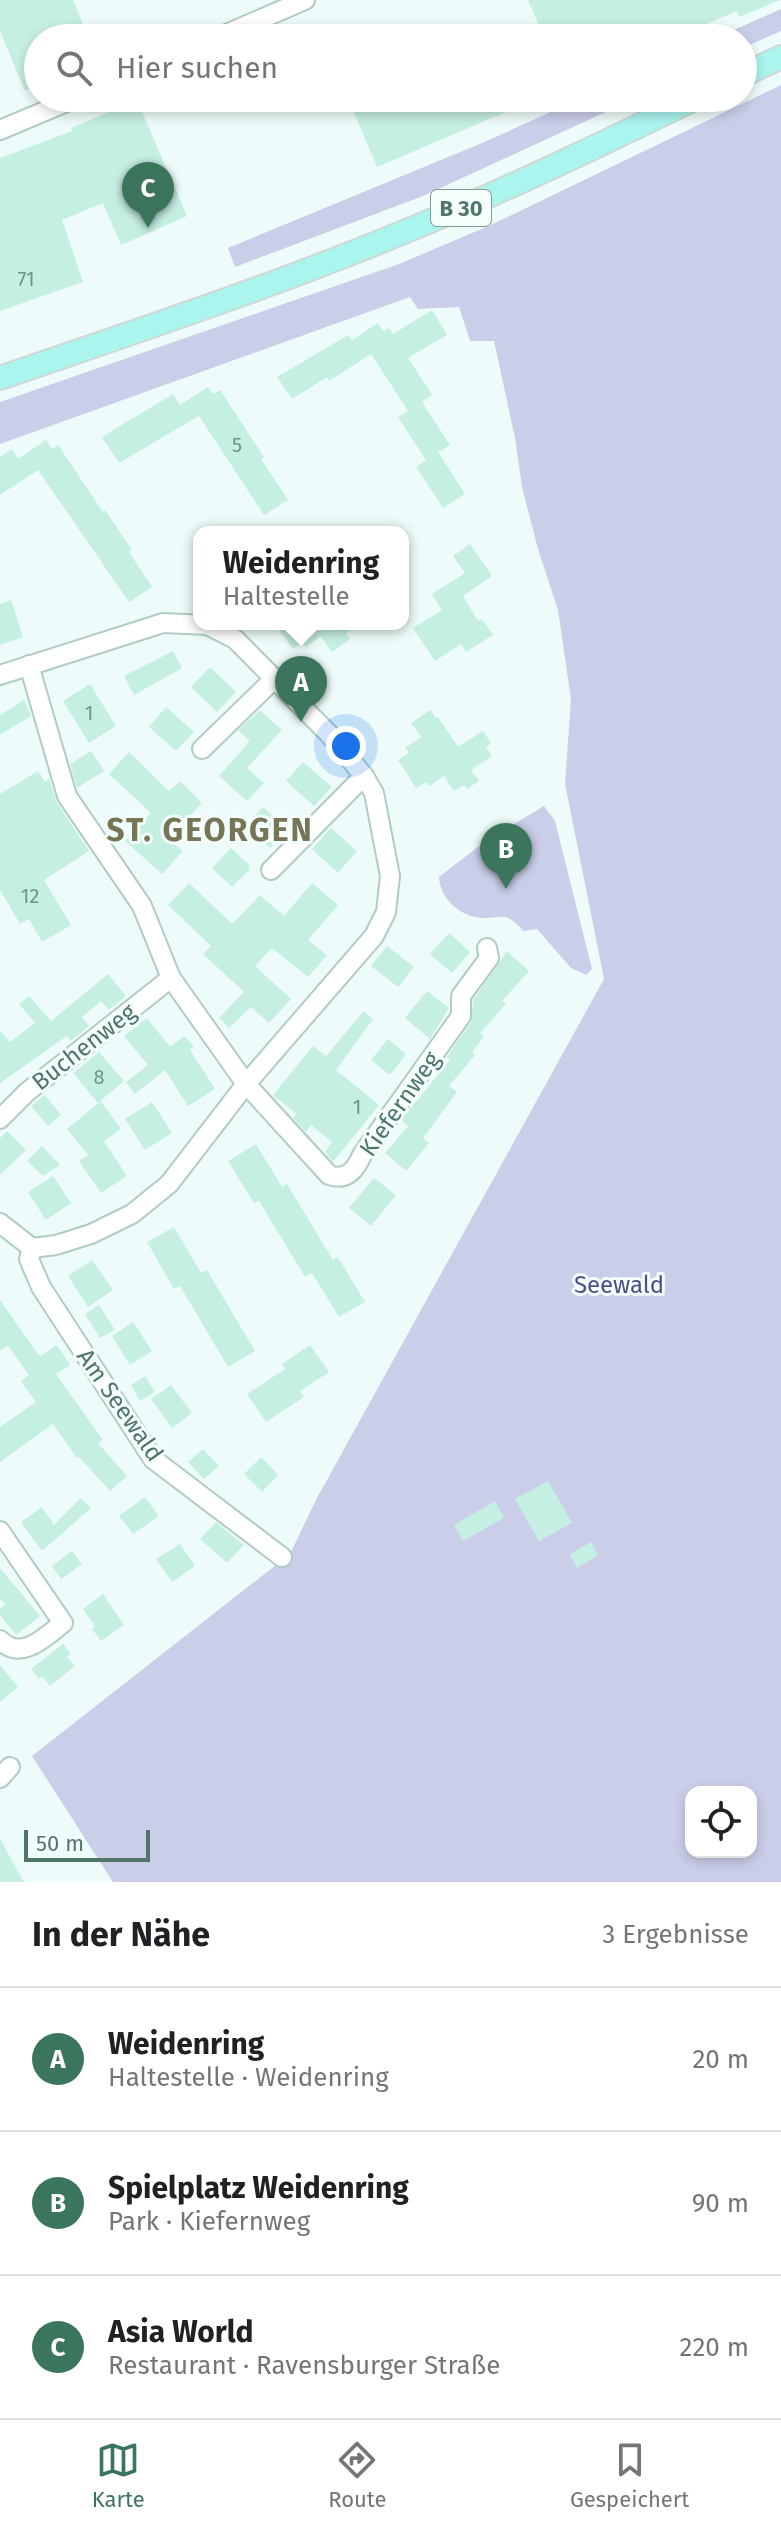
<!DOCTYPE html>
<html lang="de">
<meta charset="utf-8">
<style>
body{margin:0;font-family:"Fira Sans",sans-serif;background:#f6f6f6;color:#202124}
.controls{position:absolute;right:24px;bottom:24px;display:grid;overflow:hidden;border-radius:16px;box-shadow:0 4px 12px #0003}
.controls button{width:72px;height:72px;display:grid;place-items:center;padding:0;border:0;border-bottom:2px solid #e0e0e0;background:#fff;color:#202124;font:40px sans-serif}
.scale{position:absolute;left:24px;bottom:20px;width:126px;box-sizing:border-box;padding-left:8px;border:4px solid #507669;border-top:0;font-size:22px;line-height:28px;white-space:nowrap;color:#507669;-webkit-text-stroke:6px #f3fefd;paint-order:stroke}
.you{position:absolute;left:346px;top:746px;width:28px;height:28px;margin:-20px;border:6px solid #fff;border-radius:50%;background:#1a73e8;box-shadow:0 0 0 12px #1a73e833}
.badge{display:grid;place-items:center;width:52px;height:52px;border-radius:50%;background:#3b755b;color:#fff;font-size:26px;font-weight:700}
.pin{position:absolute;translate:-50% -66px;filter:drop-shadow(0 2px 4px #0008)}
.pin::after{content:'';position:absolute;top:42px;width:28px;height:24px;background:inherit;clip-path:polygon(0 0,100% 0,50% 100%)}
.popup{position:absolute;left:193px;top:526px;width:216px;height:104px;box-sizing:border-box;display:grid;place-content:center;border-radius:16px;background:#fff;filter:drop-shadow(0 2px 6px #0005);font-size:26px;white-space:nowrap;color:#757577}
.popup b{font-size:30px;color:#202124}
.popup::after{content:'';position:absolute;left:50%;top:100%;margin-left:-16px;border:16px solid transparent;border-top-color:#fff}
.list{margin:0;padding:0;list-style:none}
h2{display:flex;justify-content:space-between;align-items:center;height:104px;margin:0;padding:0 32px;font-size:34px}
h2 small{font-size:26px;font-weight:400;color:#757577}
.list li{display:grid;grid-template-columns:52px 1fr auto;gap:24px;align-items:center;box-sizing:border-box;height:144px;padding:0 32px;border-top:2px solid #e0e0e0}
.list b{display:block;font-size:30px;white-space:nowrap}
.list p{margin:0;font-size:26px;white-space:nowrap;color:#757577}
.list em{font-size:26px;font-style:normal;color:#757577}
.icon{flex:none;width:44px;height:44px;fill:none;stroke:currentColor;stroke-width:2;stroke-linecap:round;stroke-linejoin:round}
.map{position:relative;flex:none;width:781px;height:1882px;overflow:hidden}
.search{position:absolute;background:#fff;box-shadow:0 4px 12px #0003;left:24px;right:24px;top:24px;height:88px;display:flex;align-items:center;gap:20px;box-sizing:border-box;padding:0 28px;border-radius:44px;color:#757577;font-size:30px}
.sheet{height:536px;background:#fff}
nav{display:flex;justify-content:space-around;align-items:center;box-sizing:border-box;height:112px;border-top:2px solid #e0e0e0;background:#fff;font-size:22px;color:#757577}
nav a{display:grid;justify-items:center;gap:4px}
nav .on{color:#3b755b}
.map>svg:first-child{display:block}
.green{fill:#cbcee9;fill-rule:evenodd}
.building{fill:#c6efe3}
.lines{fill:none;stroke-linecap:round;stroke-linejoin:round}
.minor-casing{stroke:#b0ccc4;stroke-width:22}
.major-casing{stroke:#ced9d5;stroke-width:26}
.minor{stroke:#fff;stroke-width:18}
.major{stroke:#abf5ef;stroke-width:22}
.labels{text-anchor:middle;dominant-baseline:central;stroke-width:6;stroke-linejoin:round;paint-order:stroke}
.number-label{font-size:20px;fill:#6e9488}
.shield{fill:#f3fefd;stroke:#819f95;stroke-width:2}
.shield-label{font-size:22px;font-weight:bold;fill:#507669}
.street-label{font-size:24px;fill:#507669;stroke:#f3fefd}
.park-label{font-size:24px;fill:#4f4f87;stroke:#f3fefd}
.district-label{font-size:32px;font-weight:bold;letter-spacing:2px;fill:#767556;stroke:#f3fefd}
</style>
<div class="map">
<svg width="781" height="1882" viewBox="0 0 781 1882">
<rect width="100%" height="100%" fill="#edfcfa"/>
<g class="green">
<path d="M 781,9 L 781,31 L 743,48 L 743,38 L 716,38 Z"/>
<path d="M 781,85 L 781,1882 L 113,1882 L 32,1756 L 290,1554 L 317,1498 L 604,979 L 565,784 L 571,699 L 558,610 L 538,549 L 522,487 L 515,438 L 494,341 L 470,341 L 459,307 L 418,309 L 410,297 L 0,444 L 0,402 L 399,264 L 491,225 ZM 691,1792 L 751,1792 L 751,1852 L 691,1852 Z"/>
<path d="M 582,98 L 636,98 L 423,196 L 235,267 L 228,248 L 482,143 Z"/>
<path d="M 544,806 L 555,821 L 592,969 L 586,975 L 571,968 L 537,929 L 523,931 C 518,925 515,921 508,918 C 500,915 491,919 482,918 C 461,917 440,899 439,877 L 483,843 Z"/>
</g>
<g class="building">
<path d="M 0,0 L 73,0 L 89,38 L 38,38 L 38,85 L 25,91 L 0,31 Z"/>
<path d="M 528,0 L 780,0 L 739,17 L 737,11 L 673,38 L 544,38 Z"/>
<path d="M 366,98 L 539,98 L 377,167 L 352,108 L 368,102 Z"/>
<path d="M 137,100 L 187,216 L 121,245 L 103,203 L 62,220 L 83,282 L 0,311 L 0,158 L 72,131 L 71,128 Z"/>
<path d="M 432,310 L 447,335 L 408,358 L 432,395 L 422,402 L 450,445 L 438,452 L 465,494 L 443,508 L 416,467 L 426,460 L 398,417 L 408,411 L 371,354 L 329,381 L 327,377 L 292,399 L 277,377 L 348,335 L 352,340 L 378,323 L 383,331 L 389,328 L 393,334 Z"/>
<path d="M 208,387 L 213,394 L 220,390 L 264,457 L 261,459 L 288,500 L 264,515 L 199,416 L 119,463 L 102,437 L 173,394 L 180,405 Z"/>
<path d="M 46,440 L 52,449 L 58,445 L 103,512 L 105,510 L 132,550 L 129,552 L 152,587 L 129,602 L 38,470 L 0,495 L 0,457 L 12,449 L 18,459 Z"/>
<path d="M 470,544 L 492,576 L 463,596 L 478,621 L 482,619 L 493,635 L 466,652 L 461,644 L 435,661 L 413,628 L 442,610 L 432,594 L 465,573 L 453,556 Z"/>
<path d="M 11,600 L 23,637 L 0,645 L 0,604 Z"/>
<path d="M 287,624 L 360,624 L 346,633 L 350,639 L 332,652 L 321,636 L 306,647 L 303,642 L 293,649 L 279,630 Z"/>
<path d="M 173,651 L 182,668 L 134,695 L 124,676 Z"/>
<path d="M 210,667 L 236,692 L 217,712 L 191,687 Z"/>
<path d="M 90,684 L 116,726 L 89,743 L 63,701 Z"/>
<path d="M 24,700 L 31,716 L 0,735 L 0,715 Z"/>
<path d="M 166,707 L 194,732 L 176,751 L 149,727 Z"/>
<path d="M 260,710 L 282,730 L 247,768 L 264,783 L 247,801 L 219,776 L 250,741 L 238,730 Z"/>
<path d="M 430,710 L 436,718 L 438,717 L 458,747 L 483,731 L 491,743 L 486,747 L 492,756 L 471,770 L 479,781 L 467,789 L 464,785 L 454,791 L 444,776 L 429,786 L 426,782 L 416,788 L 398,760 L 409,753 L 405,748 L 421,737 L 411,723 Z"/>
<path d="M 91,751 L 104,771 L 77,788 L 70,764 Z"/>
<path d="M 129,752 L 169,791 L 180,781 L 202,803 L 168,838 L 183,851 L 162,874 L 125,841 L 151,813 L 109,774 Z"/>
<path d="M 303,762 L 332,787 L 314,806 L 286,781 Z"/>
<path d="M 38,771 L 45,782 L 49,778 L 57,803 L 89,851 L 44,880 L 71,925 L 42,942 L 29,919 L 20,924 L 0,890 L 0,794 Z"/>
<path d="M 263,807 L 288,830 L 270,848 L 246,825 Z"/>
<path d="M 331,828 L 357,851 L 338,873 L 312,849 Z"/>
<path d="M 231,848 L 249,865 L 249,870 L 232,887 L 212,868 Z"/>
<path d="M 189,883 L 232,924 L 260,895 L 284,916 L 312,883 L 338,905 L 308,940 L 327,955 L 308,977 L 272,948 L 255,966 L 291,999 L 269,1023 L 251,1007 L 229,1028 L 219,1018 L 244,992 L 203,954 L 211,946 L 168,905 Z"/>
<path d="M 449,933 L 470,952 L 452,973 L 430,954 Z"/>
<path d="M 387,946 L 414,967 L 398,987 L 371,966 Z"/>
<path d="M 507,951 L 529,971 L 502,1001 L 506,1004 L 480,1033 L 484,1037 L 472,1052 L 475,1055 L 449,1086 L 457,1092 L 423,1138 L 429,1143 L 406,1171 L 385,1153 L 408,1126 L 401,1120 L 450,1060 L 447,1057 L 471,1022 L 473,1000 Z"/>
<path d="M 108,974 L 126,996 L 109,1010 L 101,1001 L 82,1017 L 89,1026 L 71,1041 L 67,1036 L 0,1083 L 0,1031 L 10,1042 L 35,1023 L 19,1004 L 29,996 L 51,1021 Z"/>
<path d="M 427,991 L 449,1008 L 430,1039 L 405,1018 Z"/>
<path d="M 364,1011 L 373,1019 L 336,1070 L 379,1105 L 333,1162 L 325,1152 L 332,1142 L 311,1125 L 306,1132 L 293,1118 L 296,1114 L 273,1095 L 313,1046 L 326,1056 Z"/>
<path d="M 147,1018 L 170,1047 L 184,1036 L 194,1047 L 190,1050 L 215,1089 L 188,1106 L 165,1070 L 135,1094 L 126,1082 L 148,1065 L 124,1036 Z"/>
<path d="M 388,1039 L 406,1054 L 390,1075 L 371,1060 Z"/>
<path d="M 99,1052 L 124,1081 L 98,1103 L 73,1073 Z"/>
<path d="M 45,1095 L 61,1115 L 48,1126 L 31,1106 Z"/>
<path d="M 101,1101 L 121,1129 L 104,1141 L 127,1176 L 101,1193 L 79,1161 L 88,1155 L 67,1129 Z"/>
<path d="M 152,1102 L 172,1133 L 145,1150 L 125,1119 Z"/>
<path d="M 7,1131 L 26,1150 L 0,1175 L 0,1138 Z"/>
<path d="M 256,1144 L 282,1187 L 287,1184 L 333,1260 L 338,1257 L 365,1302 L 339,1317 L 312,1273 L 305,1277 L 259,1201 L 254,1203 L 228,1161 Z"/>
<path d="M 42,1146 L 60,1165 L 43,1176 L 27,1161 Z"/>
<path d="M 53,1176 L 71,1203 L 46,1220 L 28,1192 Z"/>
<path d="M 374,1178 L 396,1195 L 371,1226 L 349,1208 Z"/>
<path d="M 174,1227 L 201,1273 L 207,1270 L 255,1351 L 228,1367 L 180,1286 L 174,1289 L 147,1242 Z"/>
<path d="M 92,1260 L 113,1290 L 88,1307 L 68,1276 Z"/>
<path d="M 0,1300 L 38,1354 L 41,1356 L 57,1345 L 70,1365 L 56,1374 L 103,1440 L 98,1443 L 127,1476 L 110,1491 L 79,1457 L 77,1458 L 53,1424 L 0,1462 L 0,1427 L 36,1402 L 21,1381 L 29,1375 L 8,1346 L 0,1351 Z"/>
<path d="M 99,1305 L 115,1330 L 100,1338 L 85,1314 Z"/>
<path d="M 133,1322 L 152,1351 L 130,1365 L 112,1336 Z"/>
<path d="M 310,1345 L 329,1372 L 300,1391 L 304,1397 L 266,1422 L 247,1394 L 285,1369 L 282,1364 Z"/>
<path d="M 145,1376 L 155,1392 L 140,1401 L 131,1385 Z"/>
<path d="M 171,1385 L 192,1413 L 172,1428 L 151,1399 Z"/>
<path d="M 203,1449 L 219,1466 L 204,1479 L 188,1462 Z"/>
<path d="M 261,1457 L 278,1475 L 262,1492 L 244,1474 Z"/>
<path d="M 548,1481 L 572,1523 L 539,1541 L 515,1499 Z"/>
<path d="M 145,1497 L 159,1516 L 133,1534 L 119,1516 Z"/>
<path d="M 81,1498 L 91,1508 L 42,1551 L 21,1522 L 42,1507 L 54,1525 Z"/>
<path d="M 495,1501 L 504,1518 L 463,1541 L 454,1525 Z"/>
<path d="M 216,1522 L 244,1545 L 227,1563 L 200,1539 Z"/>
<path d="M 591,1542 L 598,1555 L 577,1568 L 570,1554 Z"/>
<path d="M 180,1544 L 195,1566 L 172,1582 L 156,1559 Z"/>
<path d="M 72,1551 L 82,1564 L 61,1579 L 52,1566 Z"/>
<path d="M 0,1568 L 40,1616 L 16,1635 L 0,1615 L 0,1609 L 5,1604 L 0,1598 Z"/>
<path d="M 103,1594 L 124,1625 L 101,1641 L 92,1629 L 95,1626 L 83,1609 Z"/>
<path d="M 63,1644 L 71,1654 L 67,1657 L 75,1666 L 50,1686 L 42,1676 L 39,1679 L 31,1669 Z"/>
<path d="M 0,1665 L 18,1687 L 0,1702 Z"/>
<path d="M 0,1838 L 12,1861 L 24,1882 L 0,1882 Z"/>
</g>
<g class="lines">
<defs>
<g id="minor">
<path d="M 217,38 L 305,0"/>
<path d="M 0,130 L 76,98"/>
<path d="M 29,665 L 67,796 L 142,906 L 171,978 L 246,1084 L 329,1175 C 346,1181 355,1171 362,1155 L 461,1016 L 461,996 L 489,958 L 487,948"/>
<path d="M 0,675 L 163,623 L 207,625 L 235,639 L 329,734 L 364,776 L 374,793 L 390,876 L 386,912 L 374,936 L 246,1084 L 169,1184 L 132,1214 L 91,1234 L 56,1245 L 32,1248"/>
<path d="M 202,749 L 275,678"/>
<path d="M 271,870 L 364,776"/>
<path d="M 0,1119 L 27,1092 L 171,978"/>
<path d="M 0,1223 L 32,1248"/>
<path d="M 32,1248 L 29,1259 L 41,1287 L 153,1459 L 282,1557"/>
<path d="M 0,1531 L 63,1623 C 45,1637 21,1662 0,1640"/>
<path d="M 0,1778 L 10,1767"/>
</g>
<g id="major">
<path d="M 743,75 L 781,57"/>
<path d="M 0,378 C 134,332 268,288 399,234 C 500,193 598,146 696,98"/>
</g>
</defs>
<use href="#minor" class="minor-casing"/>
<use href="#major" class="major-casing"/>
<use href="#minor" class="minor"/>
<use href="#major" class="major"/>
</g>
<g class="labels">
<g class="number-label">
<text x="26" y="279">71</text>
<text x="237" y="445">5</text>
<text x="89" y="713">1</text>
<text x="30" y="896">12</text>
<text x="99" y="1077">8</text>
<text x="357" y="1107">1</text>
</g>
<rect class="shield" x="431" y="190" width="60" height="36" rx="6"/>
<g class="shield-label">
<text x="461" y="208">B 30</text>
</g>
<g class="street-label">
<text transform="translate(84 1047) rotate(-38)">Buchenweg</text>
<text transform="translate(400 1104) rotate(-55)">Kiefernweg</text>
<text transform="translate(120 1405) rotate(55)">Am Seewald</text>
</g>
<g class="park-label">
<text x="619" y="1285">Seewald</text>
</g>
<g class="district-label">
<text x="210" y="830">ST. GEORGEN</text>
</g>
</g>
</svg>
<div class="controls">
<button><svg class="icon" aria-label="locate" viewBox="0 0 24 24"><circle cx="12" cy="12" r="6"/><path d="M12 2v4M12 18v4M2 12h4M18 12h4"/></svg></button>
</div>
<div class="scale">50 m</div>
<div class="you"></div>
<div class="pin badge" style="left:301px;top:722px">A</div>
<div class="popup"><b>Weidenring</b>Haltestelle</div>
<div class="pin badge" style="left:506px;top:889px">B</div>
<div class="pin badge" style="left:148px;top:228px">C</div>
<div class="search"><svg class="icon" aria-label="search" viewBox="0 0 24 24"><circle cx="10" cy="10" r="6"/><path d="M15 15l6 6"/></svg>Hier suchen</div>
</div>
<section class="sheet">
<h2>In der Nähe<small>3 Ergebnisse</small></h2>
<ul class="list">
<li><span class="badge">A</span><div><b>Weidenring</b><p>Haltestelle · Weidenring</p></div><em>20 m</em></li>
<li><span class="badge">B</span><div><b>Spielplatz Weidenring</b><p>Park · Kiefernweg</p></div><em>90 m</em></li>
<li><span class="badge">C</span><div><b>Asia World</b><p>Restaurant · Ravensburger Straße</p></div><em>220 m</em></li>
</ul>
</section>
<nav>
<a class="on"><svg class="icon" aria-label="map" viewBox="0 0 24 24"><path d="M3 6l6-2 6 2 6-2v14l-6 2-6-2-6 2zM9 4v14M15 6v14"/></svg>Karte</a>
<a><svg class="icon" aria-label="directions" viewBox="0 0 24 24"><path d="M12 3l9 9-9 9-9-9zM9 14v-3h6M13 9l2 2-2 2"/></svg>Route</a>
<a><svg class="icon" aria-label="saved" viewBox="0 0 24 24"><path d="M7 4h10v16l-5-4-5 4z"/></svg>Gespeichert</a>
</nav>
